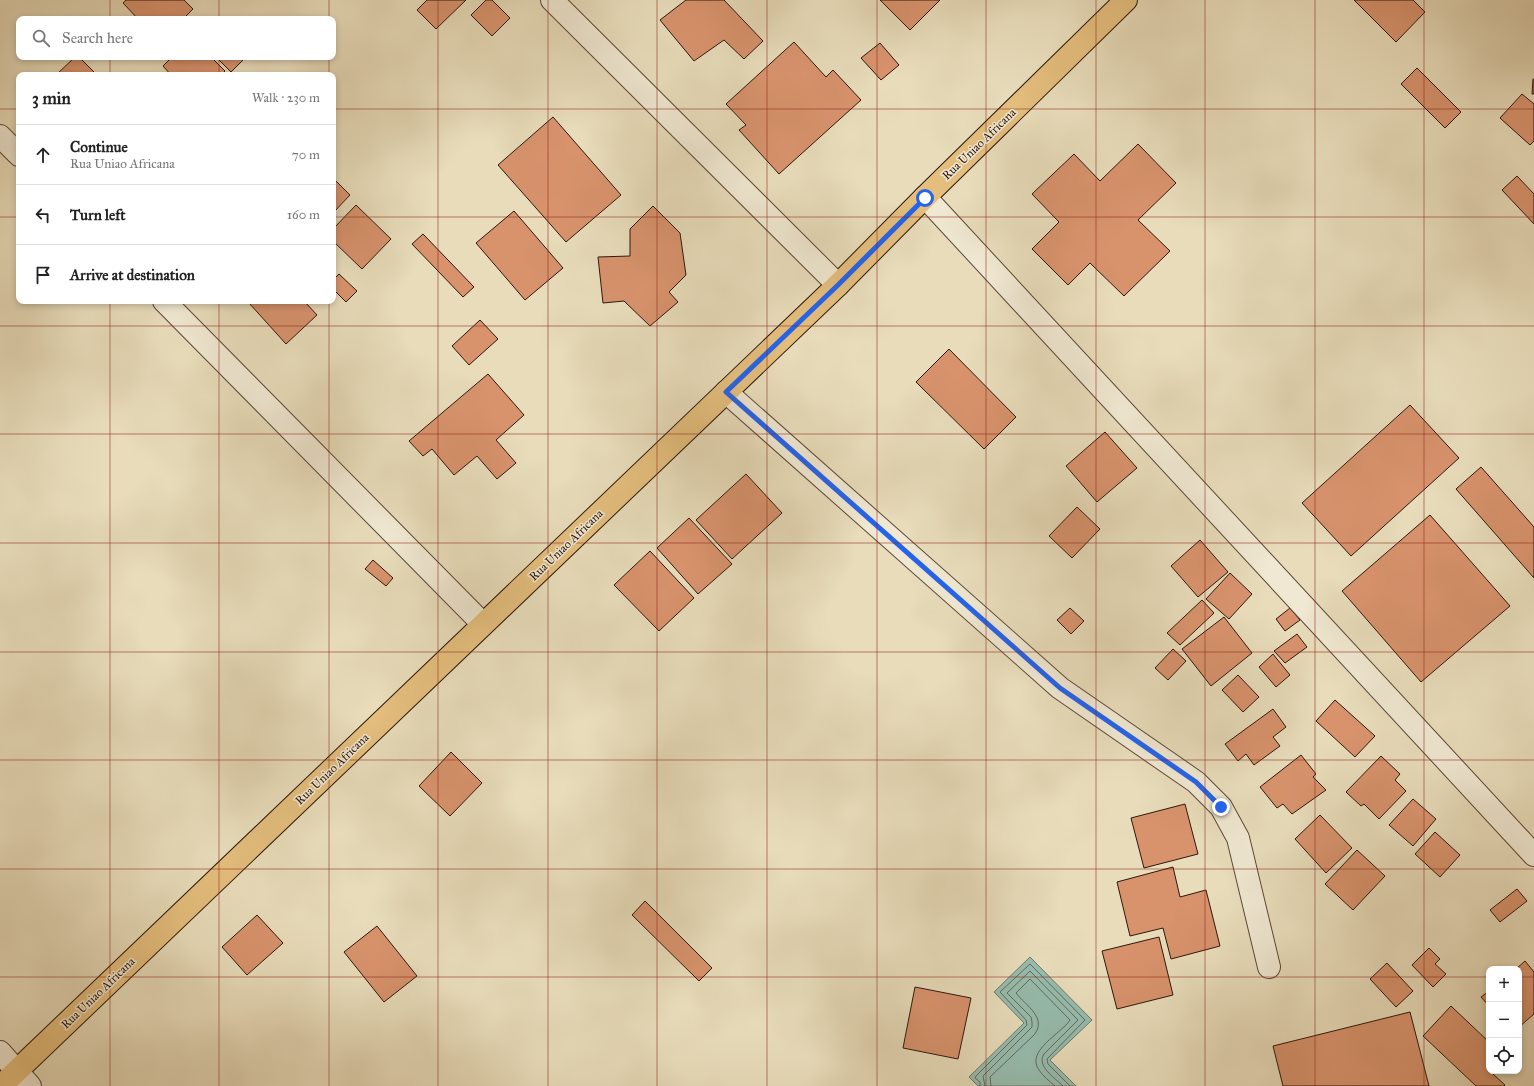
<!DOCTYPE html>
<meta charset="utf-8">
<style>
body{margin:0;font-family:"IM FELL Great Primer",serif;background:#f2f2f2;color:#222}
.controls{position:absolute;right:12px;bottom:12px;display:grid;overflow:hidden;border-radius:8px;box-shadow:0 2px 6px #0003}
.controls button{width:36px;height:36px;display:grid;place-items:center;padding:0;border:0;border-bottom:1px solid #e0e0e0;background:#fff;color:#222;font:20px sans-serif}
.stop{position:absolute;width:12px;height:12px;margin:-9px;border:3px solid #2563eb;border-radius:50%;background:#fff}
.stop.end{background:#2563eb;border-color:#fff;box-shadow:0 1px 4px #0008}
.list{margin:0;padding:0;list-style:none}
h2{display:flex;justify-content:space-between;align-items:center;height:52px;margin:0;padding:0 16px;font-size:17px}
h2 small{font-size:13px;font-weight:400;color:#767676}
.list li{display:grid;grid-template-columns:26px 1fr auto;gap:12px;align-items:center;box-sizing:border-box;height:60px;padding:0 16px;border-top:1px solid #e0e0e0}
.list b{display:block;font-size:15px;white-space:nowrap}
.list p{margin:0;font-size:13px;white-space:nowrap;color:#767676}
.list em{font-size:13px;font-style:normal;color:#767676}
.icon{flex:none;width:22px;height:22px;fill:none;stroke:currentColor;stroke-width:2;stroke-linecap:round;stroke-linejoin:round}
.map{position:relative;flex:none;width:1534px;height:1086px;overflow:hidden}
.search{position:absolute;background:#fff;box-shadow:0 2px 6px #0003;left:16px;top:16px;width:320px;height:44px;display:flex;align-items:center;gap:10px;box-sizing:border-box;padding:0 14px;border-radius:8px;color:#767676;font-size:15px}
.panel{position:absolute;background:#fff;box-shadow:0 2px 6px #0003;left:16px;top:72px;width:320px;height:232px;border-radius:8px}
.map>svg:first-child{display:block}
.water{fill:#97bcae;stroke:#6d7a6d}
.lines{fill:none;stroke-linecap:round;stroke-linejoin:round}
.shore{stroke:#626a5d;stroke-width:1}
.building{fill:#d8936d;stroke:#2d170c}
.minor-casing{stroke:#5c4838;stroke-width:24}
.major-casing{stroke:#2d170c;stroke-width:24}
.minor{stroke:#f0e8d2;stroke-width:22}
.major{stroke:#e4be7d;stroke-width:22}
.route{stroke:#2563eb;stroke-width:5}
.grid{fill:none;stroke:#8f2418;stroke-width:1;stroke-opacity:0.55}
.labels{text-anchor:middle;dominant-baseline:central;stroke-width:3;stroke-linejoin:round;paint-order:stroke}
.street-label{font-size:12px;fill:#2d170c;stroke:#f0e8d2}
</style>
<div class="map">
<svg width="1534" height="1086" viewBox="0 0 1534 1086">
<rect width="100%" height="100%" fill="#e8dcba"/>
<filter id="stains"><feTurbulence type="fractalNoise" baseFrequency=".005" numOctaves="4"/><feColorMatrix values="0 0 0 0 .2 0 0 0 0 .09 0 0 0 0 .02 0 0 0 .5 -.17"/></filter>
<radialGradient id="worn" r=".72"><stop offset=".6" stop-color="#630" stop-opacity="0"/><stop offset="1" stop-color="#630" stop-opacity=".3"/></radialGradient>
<path class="water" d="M 1030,957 L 1092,1020 L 1050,1060 L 1076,1086 L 978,1086 L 969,1077 L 1024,1023 L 994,992 Z"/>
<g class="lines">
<g class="shore">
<path d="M 980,1086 L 980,1082 L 975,1078 L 976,1076 L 1027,1025 L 1026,1020 L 1000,992 L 1030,964 L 1085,1020 L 1047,1059 L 1048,1064 L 1070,1086"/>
<path d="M 985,1086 L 983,1076 L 1032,1027 L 1032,1022 L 1031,1017 L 1007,993 L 1030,971 L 1078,1020 L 1044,1054 C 1036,1066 1055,1078 1063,1086"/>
<path d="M 991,1086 L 990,1077 L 1034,1035 C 1048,1018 1025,1005 1016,993 L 1030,979 L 1070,1020 C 1062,1033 1025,1051 1039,1070 C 1043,1076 1049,1081 1055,1086"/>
</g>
</g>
<g class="building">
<path d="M 126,0 L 184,0 L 193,9 L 183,19 L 138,19 L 123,3 Z"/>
<path d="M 427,0 L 466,0 L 436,29 L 417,10 Z"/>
<path d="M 486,0 L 492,0 L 510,18 L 492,36 L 471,15 Z"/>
<path d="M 686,0 L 724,0 L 763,41 L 744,59 L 724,40 L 694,61 L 660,20 Z"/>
<path d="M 880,0 L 940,0 L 910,30 Z"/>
<path d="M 1354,0 L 1413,0 L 1425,12 L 1396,42 Z"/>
<path d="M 794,42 L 826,77 L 833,70 L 861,100 L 779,174 L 739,130 L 746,125 L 726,104 Z"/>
<path d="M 880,43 L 899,65 L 881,80 L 861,58 Z"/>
<path d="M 75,57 L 79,57 L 97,75 L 56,75 Z"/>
<path d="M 172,57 L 211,57 L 225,71 L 221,75 L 171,75 L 163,66 Z"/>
<path d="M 216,57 L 246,57 L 231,72 Z"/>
<path d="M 1417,68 L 1461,112 L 1445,128 L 1401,84 Z"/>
<path d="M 1533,79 L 1534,79 L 1534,94 L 1532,94 Z"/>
<path d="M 1522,94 L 1534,104 L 1534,141 L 1530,145 L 1500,118 Z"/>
<path d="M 553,117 L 621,195 L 566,242 L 498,165 Z"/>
<path d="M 1138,144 L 1176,183 L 1138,220 L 1170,251 L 1124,296 L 1090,263 L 1068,285 L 1032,249 L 1059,222 L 1032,194 L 1074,154 L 1100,181 Z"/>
<path d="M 1517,176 L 1534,194 L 1534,224 L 1502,190 Z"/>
<path d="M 333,178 L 350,195 L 333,213 Z"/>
<path d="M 356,205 L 391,239 L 362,269 L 333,241 L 333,229 Z"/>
<path d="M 653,206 L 680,233 L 686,275 L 669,292 L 678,302 L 650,326 L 624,301 L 603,303 L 598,257 L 630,256 L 630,229 Z"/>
<path d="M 514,211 L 563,268 L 525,300 L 476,243 Z"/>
<path d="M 423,234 L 474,287 L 463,297 L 412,244 Z"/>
<path d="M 339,274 L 357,291 L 346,302 L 333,289 L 333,280 Z"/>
<path d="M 251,301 L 304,301 L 317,315 L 286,344 L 249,303 Z"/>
<path d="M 480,320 L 498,339 L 469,365 L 452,346 Z"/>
<path d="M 949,349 L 1016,417 L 984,449 L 916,382 Z"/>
<path d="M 488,374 L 524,415 L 496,440 L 516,463 L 497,479 L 477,456 L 454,475 L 432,449 L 423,456 L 409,441 Z"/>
<path d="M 1410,405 L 1459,458 L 1351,556 L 1302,503 Z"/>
<path d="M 1105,432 L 1137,468 L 1097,502 L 1066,466 Z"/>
<path d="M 1481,467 L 1534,527 L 1534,578 L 1456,489 Z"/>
<path d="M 746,474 L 782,513 L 732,559 L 696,520 Z"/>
<path d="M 1077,507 L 1100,529 L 1072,558 L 1049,536 Z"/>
<path d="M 1430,515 L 1510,606 L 1421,682 L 1342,591 Z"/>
<path d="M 689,518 L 732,564 L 698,594 L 657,548 Z"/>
<path d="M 1200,540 L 1228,572 L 1198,597 L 1171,566 Z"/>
<path d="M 650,551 L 694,598 L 659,631 L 614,585 Z"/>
<path d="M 373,560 L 393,578 L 386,586 L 365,569 Z"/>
<path d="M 1230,573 L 1252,594 L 1229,619 L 1206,599 Z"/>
<path d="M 1202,600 L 1214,613 L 1180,645 L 1167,633 Z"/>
<path d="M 1070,608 L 1084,621 L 1071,634 L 1057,620 Z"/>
<path d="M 1290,608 L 1300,620 L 1285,631 L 1276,619 Z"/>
<path d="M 1224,617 L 1252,653 L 1211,686 L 1182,649 Z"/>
<path d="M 1297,634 L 1307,647 L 1285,663 L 1274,651 Z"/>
<path d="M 1173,649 L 1186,661 L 1168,680 L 1155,668 Z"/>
<path d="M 1273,654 L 1290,675 L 1276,687 L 1259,667 Z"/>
<path d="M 1238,675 L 1259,697 L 1243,712 L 1222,690 Z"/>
<path d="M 1335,700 L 1375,736 L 1355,757 L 1316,721 Z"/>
<path d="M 1273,709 L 1286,727 L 1273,737 L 1280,746 L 1254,765 L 1246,754 L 1238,761 L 1225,744 Z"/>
<path d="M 451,752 L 482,783 L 450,816 L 419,786 Z"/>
<path d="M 1301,755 L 1316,774 L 1313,777 L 1326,790 L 1292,814 L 1283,804 L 1277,808 L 1260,787 Z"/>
<path d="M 1381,756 L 1400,774 L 1395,780 L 1406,791 L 1379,819 L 1364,804 L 1361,806 L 1346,792 Z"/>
<path d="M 1413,799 L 1436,819 L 1413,846 L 1389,825 Z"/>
<path d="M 1185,804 L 1198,854 L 1144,868 L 1131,818 Z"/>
<path d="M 1320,815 L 1352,848 L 1326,873 L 1295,839 Z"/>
<path d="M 1435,832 L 1460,855 L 1440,877 L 1415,854 Z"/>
<path d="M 1357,850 L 1385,876 L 1353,910 L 1325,884 Z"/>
<path d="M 1173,867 L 1180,897 L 1206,890 L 1220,946 L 1171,959 L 1163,928 L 1130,936 L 1117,882 Z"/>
<path d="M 1517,889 L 1527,901 L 1500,922 L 1490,910 Z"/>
<path d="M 645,901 L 712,968 L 699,981 L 632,915 Z"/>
<path d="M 257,915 L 283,943 L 247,975 L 222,947 Z"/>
<path d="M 377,926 L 417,976 L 384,1002 L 344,952 Z"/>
<path d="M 1159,937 L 1173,995 L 1117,1009 L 1102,951 Z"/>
<path d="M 1429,948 L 1440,959 L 1435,964 L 1446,974 L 1433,987 L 1412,965 Z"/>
<path d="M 1525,961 L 1534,972 L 1534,1014 L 1519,1027 L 1519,969 L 1516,969 Z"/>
<path d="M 1387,963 L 1413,991 L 1396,1007 L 1370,979 Z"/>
<path d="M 915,987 L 971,998 L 958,1059 L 903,1048 Z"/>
<path d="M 1489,991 L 1489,1006 L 1481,997 Z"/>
<path d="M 1451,1006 L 1489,1042 L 1489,1071 L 1496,1071 L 1493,1074 L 1505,1085 L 1504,1086 L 1476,1086 L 1423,1036 Z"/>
<path d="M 1410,1012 L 1429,1086 L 1283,1086 L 1273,1046 Z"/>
</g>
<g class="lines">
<defs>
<g id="minor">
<path d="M 552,0 L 838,285"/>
<path d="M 0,136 L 19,155"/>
<path d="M 925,197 L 1534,855"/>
<path d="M 164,301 L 483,624"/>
<path d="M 726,392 L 1060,688 L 1196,782 L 1221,807 L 1238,838 L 1269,967"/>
<path d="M 0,1052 L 30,1086"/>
</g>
<path id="major" d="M 1,1086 L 838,285 L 925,197 L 1126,0"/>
</defs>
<use href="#minor" class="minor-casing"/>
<use href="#major" class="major-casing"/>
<use href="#minor" class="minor"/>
<use href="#major" class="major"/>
</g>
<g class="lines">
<path class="route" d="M 925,198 L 838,285 L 726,392 L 1060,688 L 1196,782 L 1221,807"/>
</g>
<path class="grid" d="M 110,0 L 110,19M 219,0 L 219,19M 329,0 L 329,19M 438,0 L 438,1086M 548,0 L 548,1086M 657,0 L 657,1086M 767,0 L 767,1086M 877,0 L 877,1086M 986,0 L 986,1086M 1096,0 L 1096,1086M 1205,0 L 1205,1086M 1315,0 L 1315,1086M 1424,0 L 1424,1086M 110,57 L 110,75M 219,57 L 219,75M 329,57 L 329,75M 0,109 L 19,109M 333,109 L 1534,109M 0,217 L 19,217M 333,217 L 1534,217M 110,301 L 110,1086M 219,301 L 219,1086M 329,301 L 329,1086M 0,326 L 1534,326M 0,434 L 1534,434M 0,543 L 1534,543M 0,652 L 1534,652M 0,760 L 1534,760M 0,869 L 1534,869M 0,977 L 1489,977M 1519,977 L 1534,977"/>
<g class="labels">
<g class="street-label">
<text transform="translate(979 144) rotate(-44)">Rua Uniao Africana</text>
<text transform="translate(566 545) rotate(-44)">Rua Uniao Africana</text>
<text transform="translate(332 769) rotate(-44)">Rua Uniao Africana</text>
<text transform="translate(98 993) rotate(-44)">Rua Uniao Africana</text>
</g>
</g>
<rect width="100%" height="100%" filter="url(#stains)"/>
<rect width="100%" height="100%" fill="url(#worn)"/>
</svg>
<div class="controls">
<button>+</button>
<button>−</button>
<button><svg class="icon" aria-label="locate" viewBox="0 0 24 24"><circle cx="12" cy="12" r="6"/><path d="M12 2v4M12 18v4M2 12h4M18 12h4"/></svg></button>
</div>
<div class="stop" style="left:925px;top:198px"></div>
<div class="stop end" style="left:1221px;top:807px"></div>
<div class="search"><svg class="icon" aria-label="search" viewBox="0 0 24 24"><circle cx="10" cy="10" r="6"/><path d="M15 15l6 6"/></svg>Search here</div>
<section class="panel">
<h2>3 min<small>Walk · 230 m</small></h2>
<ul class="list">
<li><svg class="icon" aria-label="ahead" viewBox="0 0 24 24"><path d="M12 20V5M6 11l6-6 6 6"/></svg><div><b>Continue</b><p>Rua Uniao Africana</p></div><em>70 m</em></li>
<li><svg class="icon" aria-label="left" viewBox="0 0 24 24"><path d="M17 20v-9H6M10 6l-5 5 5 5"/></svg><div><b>Turn left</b></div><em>160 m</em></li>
<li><svg class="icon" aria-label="arrive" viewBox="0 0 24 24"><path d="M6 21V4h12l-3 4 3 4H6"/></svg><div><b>Arrive at destination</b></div></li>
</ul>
</section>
</div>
